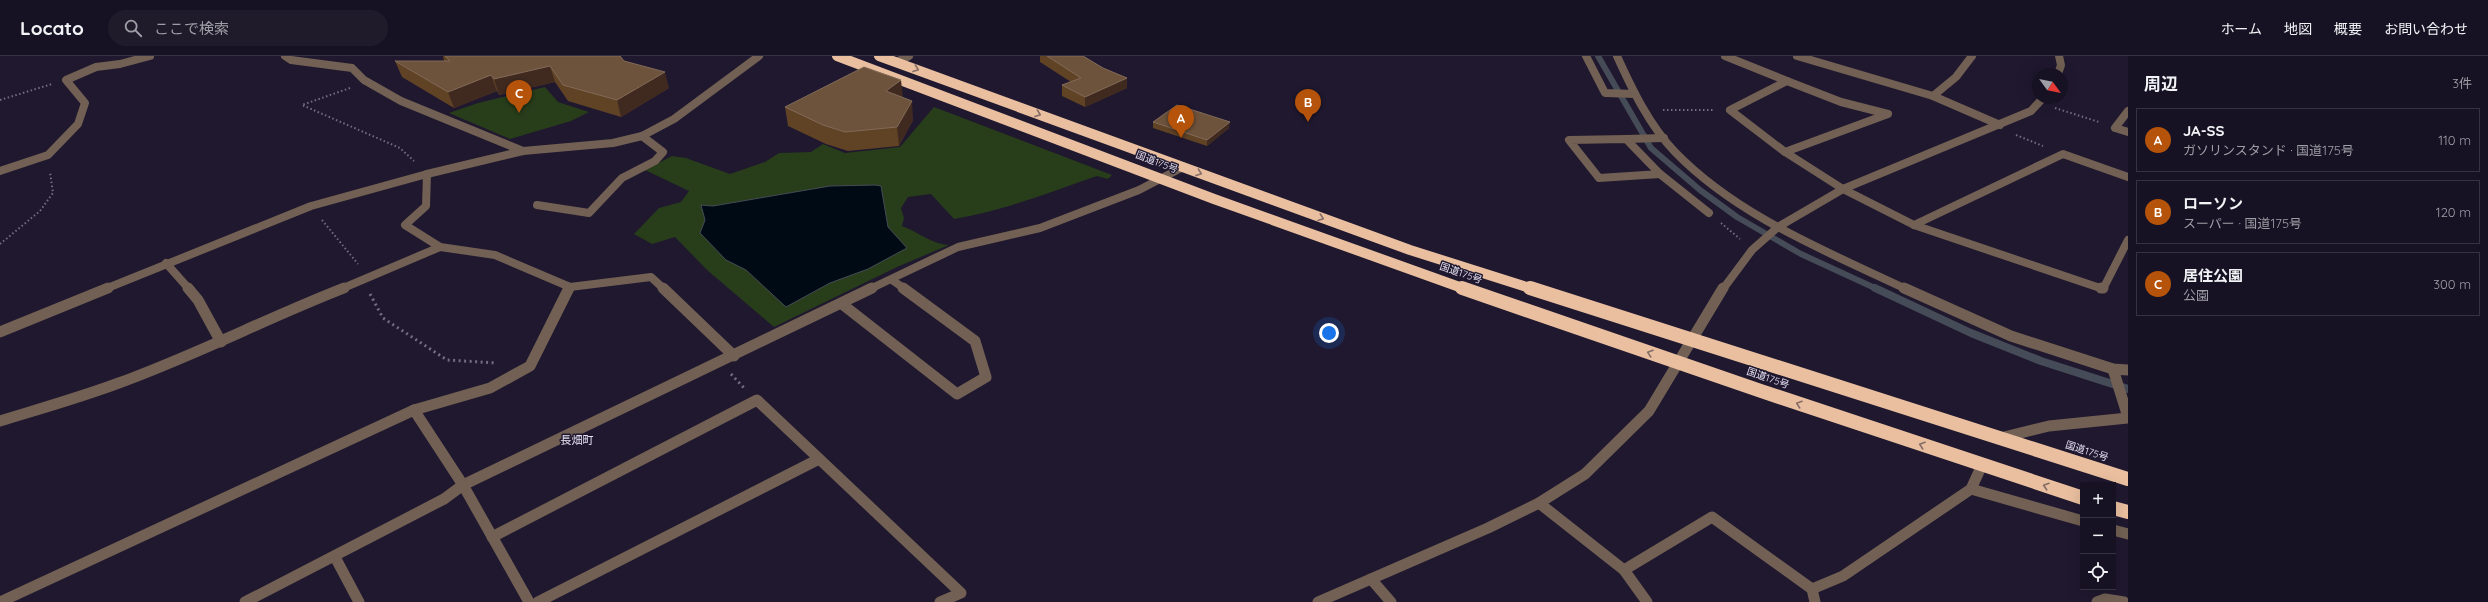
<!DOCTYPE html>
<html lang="ja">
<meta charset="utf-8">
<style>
body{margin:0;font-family:Quicksand,"Noto Sans JP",sans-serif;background:#201b2b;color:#f1f3f6}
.controls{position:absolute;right:12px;bottom:12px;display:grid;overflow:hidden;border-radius:0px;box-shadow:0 4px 16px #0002}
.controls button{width:36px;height:36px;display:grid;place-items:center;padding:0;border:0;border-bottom:1px solid #363241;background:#171223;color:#f1f3f6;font:20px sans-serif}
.compass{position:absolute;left:2032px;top:12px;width:36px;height:36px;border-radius:50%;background:#171223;box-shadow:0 4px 16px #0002;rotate:123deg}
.you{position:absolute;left:1329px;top:277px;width:14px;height:14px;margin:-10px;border:3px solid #fff;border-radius:50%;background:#1a73e8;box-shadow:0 0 0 6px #1a73e833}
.badge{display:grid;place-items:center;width:26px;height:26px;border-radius:50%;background:#b45309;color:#fff;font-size:13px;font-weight:700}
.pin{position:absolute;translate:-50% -33px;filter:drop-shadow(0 1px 2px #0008)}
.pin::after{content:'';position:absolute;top:21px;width:14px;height:12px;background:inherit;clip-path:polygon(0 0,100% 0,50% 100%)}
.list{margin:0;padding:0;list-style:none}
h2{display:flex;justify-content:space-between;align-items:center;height:52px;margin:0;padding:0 16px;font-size:17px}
h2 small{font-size:13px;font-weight:400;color:#9e9ea6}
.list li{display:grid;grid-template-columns:26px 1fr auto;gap:12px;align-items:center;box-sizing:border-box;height:64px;margin:0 8px 8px;padding:0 8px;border:1px solid #363241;border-radius:0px}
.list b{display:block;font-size:15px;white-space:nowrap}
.list p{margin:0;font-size:13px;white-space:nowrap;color:#9e9ea6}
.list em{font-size:13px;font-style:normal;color:#9e9ea6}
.icon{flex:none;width:22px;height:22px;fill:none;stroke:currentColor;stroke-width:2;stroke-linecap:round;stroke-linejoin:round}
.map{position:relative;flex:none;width:2128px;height:546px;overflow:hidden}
header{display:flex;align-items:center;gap:24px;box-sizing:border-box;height:56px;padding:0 20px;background:#171223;border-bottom:1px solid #363241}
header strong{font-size:19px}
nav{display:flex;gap:22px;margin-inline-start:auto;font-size:14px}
.search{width:280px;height:36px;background:#201b2b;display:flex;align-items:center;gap:10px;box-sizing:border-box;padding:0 14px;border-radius:22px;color:#9e9ea6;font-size:15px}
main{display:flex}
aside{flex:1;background:#171223}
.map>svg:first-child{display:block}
.green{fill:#283d1a}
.water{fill:#000a14;stroke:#454b57}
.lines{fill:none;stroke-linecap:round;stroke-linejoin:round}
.stream-far1{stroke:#454b57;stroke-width:6}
.stream{stroke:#454b57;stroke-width:8}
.path-far1{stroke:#736d82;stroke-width:2;stroke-dasharray:1.5 2.5;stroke-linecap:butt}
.path{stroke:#736d82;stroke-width:3;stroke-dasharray:2 3.5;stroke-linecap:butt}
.minor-far1{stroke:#716053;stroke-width:8}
.minor{stroke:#716053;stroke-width:11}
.highway-far1{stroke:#e9bf9f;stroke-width:10}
.highway{stroke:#e9bf9f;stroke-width:14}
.wall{fill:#604225}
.shaded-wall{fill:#402a20}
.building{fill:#6e533c;stroke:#816a58}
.oneway{stroke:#846c67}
.labels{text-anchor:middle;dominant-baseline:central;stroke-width:3;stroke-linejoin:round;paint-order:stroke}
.street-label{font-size:10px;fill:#e6e2f3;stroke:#1f182f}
.neighbourhood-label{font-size:11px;fill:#e6e2f3;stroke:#1f182f}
</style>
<header>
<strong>Locato</strong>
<div class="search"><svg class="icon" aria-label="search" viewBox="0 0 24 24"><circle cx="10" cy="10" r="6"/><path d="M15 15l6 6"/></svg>ここで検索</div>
<nav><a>ホーム</a><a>地図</a><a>概要</a><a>お問い合わせ</a></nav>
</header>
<main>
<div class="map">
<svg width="2128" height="546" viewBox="0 0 2128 546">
<rect width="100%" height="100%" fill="#1f182f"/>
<g class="green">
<path d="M 545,31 L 558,46 L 589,56 L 571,65 L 510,83 L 449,57 L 478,47 Z"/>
<path d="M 934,51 L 1112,119 L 1108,123 L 1097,120 C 1050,136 1003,155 954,163 L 931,138 L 908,141 L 901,152 L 904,162 L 902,170 C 918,176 932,188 949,189 L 897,211 L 774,271 L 707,214 L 675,181 L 652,188 L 634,178 L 659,152 L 681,146 L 689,135 L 645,114 L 672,100 L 686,102 L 730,118 L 765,106 L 779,97 L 811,96 L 823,88 L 845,97 L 900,91 Z"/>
</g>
<path class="water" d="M 875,129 L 881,130 L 888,171 L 907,192 L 868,213 L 830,227 L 786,251 L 746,214 L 726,204 L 700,177 L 705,164 L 701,149 L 713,150 L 830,130 Z"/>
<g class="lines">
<path class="stream-far1" d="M 1598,0 L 1651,92 L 1700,134 L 1737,161 L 1801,198 L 1877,233"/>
<path class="stream" d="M 1875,232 L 1971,277 L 2041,305 L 2128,333"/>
<g class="path-far1">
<path d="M 350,32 L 302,49 L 400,92 L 414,105"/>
<path d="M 0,44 L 52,28"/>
<path d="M 2055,52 L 2099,66"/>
<path d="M 1663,54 L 1714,54"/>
<path d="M 2016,79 L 2043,90"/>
<path d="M 322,164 L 358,208"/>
<path d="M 1721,167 L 1740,183"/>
<path d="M 0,188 L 40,155 L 53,137 L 50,116"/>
</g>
<g class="path">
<path d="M 370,238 L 383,262 L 447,304 L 497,307"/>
<path d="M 731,318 L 744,332"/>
</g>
<g class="minor-far1">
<path d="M 285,0 L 291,4 L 352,12 L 364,24 L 401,45 L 523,95"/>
<path d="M 1586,0 L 1605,37 L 1635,38"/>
<path d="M 1617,0 C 1632,33 1649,69 1675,96 C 1737,160 1826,195 1906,233"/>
<path d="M 1725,0 L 1787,25"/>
<path d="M 1797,0 L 1933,40"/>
<path d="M 1972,0 L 1956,21 L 1933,40 L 2000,69"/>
<path d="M 896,6 L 909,0"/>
<path d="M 2058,18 L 2061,9 L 2059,0"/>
<path d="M 1787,25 L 1841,46 L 1888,58 L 1785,96 L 1730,54 Z"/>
<path d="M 2128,55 L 2115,72 L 2128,76"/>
<path d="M 1626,83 L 1664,82"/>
<path d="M 1626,83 L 1660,118 L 1599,122 L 1569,84 Z"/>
<path d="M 1785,96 L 1843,133 L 1914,169 L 2103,233 L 2128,184"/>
<path d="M 0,115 L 48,99 L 78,68 L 85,47 L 66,24 L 96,11 L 120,8 L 150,0"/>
<path d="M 427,118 L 426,150 L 405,169 L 440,191 L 495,199 L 570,231"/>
<path d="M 1660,118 L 1709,157"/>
<path d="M 537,149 L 589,157 L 622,122 L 655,105 L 663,96 L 642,80"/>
<path d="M 1914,169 L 2063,98 L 2128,121"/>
<path d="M 166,207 L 189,233"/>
<path d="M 892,224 L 905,233"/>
<path d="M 105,233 L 311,150 L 427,118 L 523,95 L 613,87 L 642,80 L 674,63 L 759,0"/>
<path d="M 341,233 L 440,191"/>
<path d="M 569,233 L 570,231 L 651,221 L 664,233"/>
<path d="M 870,233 L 958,191 L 1040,172 L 1139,134 L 1183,111"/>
<path d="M 1723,233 L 1752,194 L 1778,171 L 1843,133 L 2031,55 L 2043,42"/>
</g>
<g class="minor">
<path d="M 188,232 L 198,244 L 221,286"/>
<path d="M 663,232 L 734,300"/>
<path d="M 1904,232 L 2011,280 L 2113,313 L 2128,314"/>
<path d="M 2101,232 L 2103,232"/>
<path d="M 842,248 L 957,338 L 986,321 L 975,285 L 903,232"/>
<path d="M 0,276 L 108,232"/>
<path d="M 2113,313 L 2128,361"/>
<path d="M 414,354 L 490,332 L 530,310 L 569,232"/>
<path d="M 0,365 C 39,353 78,342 116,328 C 194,300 267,262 344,232"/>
<path d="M 2000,382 L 2049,370 L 2128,362"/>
<path d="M 1971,433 L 2083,465"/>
<path d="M 1539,447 L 1624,514 L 1647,546"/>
<path d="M 2113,474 L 2128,478"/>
<path d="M 492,481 L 757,344 L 961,537 L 940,546"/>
<path d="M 335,501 L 359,546"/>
<path d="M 1624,514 L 1712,461 L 1812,533 L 1843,520 L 1971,433 L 1982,409"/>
<path d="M 1371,523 L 1391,546"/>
<path d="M 1812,533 L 1815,546"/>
<path d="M 0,546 L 414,354 L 463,429 L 529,546"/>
<path d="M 245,546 L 444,443 L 463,429 L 872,232"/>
<path d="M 538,546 L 819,403"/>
<path d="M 1318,546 L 1488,472 L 1539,447 L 1585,418 L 1649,355 L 1723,232"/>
<path d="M 2097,546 L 2105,543 L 2124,546"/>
</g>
<g class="highway-far1">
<path d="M 837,0 L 1214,143 L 1465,233"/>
<path d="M 879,0 L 1410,194 L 1533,233"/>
</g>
<g class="highway">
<path d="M 1462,232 L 1761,335 L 2083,442"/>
<path d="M 1530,232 L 2128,423"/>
<path d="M 2113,452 L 2128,456"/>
</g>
</g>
<g class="wall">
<path d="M 443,0 L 620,0 L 624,5 L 669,32 L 621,61 L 568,45 L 555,26 L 499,39 L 497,35 L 454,52 L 402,21 L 395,5 L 444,5 Z"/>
<path d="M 1040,0 L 1083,0 L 1127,32 L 1085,51 L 1062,40 L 1062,29 L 1071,26 L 1040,6 Z"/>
<path d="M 903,42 L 913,64 L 899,90 L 848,95 L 826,88 L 788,70 L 785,51 Z"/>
<path d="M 1153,66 L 1229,72 L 1207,90 L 1153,72 Z"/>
</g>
<g class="shaded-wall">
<path d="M 550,10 L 555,26 L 499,39 L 494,23 Z"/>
<path d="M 665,16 L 669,32 L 621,61 L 617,44 Z"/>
<path d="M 491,19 L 497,35 L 454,52 L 448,36 Z"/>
<path d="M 1127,22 L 1127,32 L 1085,51 L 1085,41 Z"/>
<path d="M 901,24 L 903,43 L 886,35 Z"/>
<path d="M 912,45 L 913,64 L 899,90 L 897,71 Z"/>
<path d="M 1230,66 L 1229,72 L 1207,90 L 1207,84 Z"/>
</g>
<g class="building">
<path d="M 445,0 L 620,0 L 624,5 L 665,16 L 617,44 L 563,29 L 550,10 L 494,23 L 491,19 L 448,36 L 395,5 L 450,5 Z"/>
<path d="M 1047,0 L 1083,0 L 1103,12 L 1127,22 L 1085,41 L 1062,29 L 1081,22 Z"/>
<path d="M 864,11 L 901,24 L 886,35 L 912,45 L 897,71 L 845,76 L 823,69 L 785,51 Z"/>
<path d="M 1177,49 L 1230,66 L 1207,84 L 1153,66 Z"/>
</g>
<defs><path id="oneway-chevron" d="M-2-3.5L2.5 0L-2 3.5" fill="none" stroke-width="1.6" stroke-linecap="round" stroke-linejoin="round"/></defs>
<g class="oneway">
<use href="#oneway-chevron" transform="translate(916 13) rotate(20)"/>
<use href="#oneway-chevron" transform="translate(1038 58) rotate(20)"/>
<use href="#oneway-chevron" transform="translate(1199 117) rotate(20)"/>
<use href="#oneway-chevron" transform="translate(1321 162) rotate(20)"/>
<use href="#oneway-chevron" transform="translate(1650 297) rotate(-161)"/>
<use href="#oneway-chevron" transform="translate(1799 348) rotate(-161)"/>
<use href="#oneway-chevron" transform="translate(1922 389) rotate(-161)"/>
<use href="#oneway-chevron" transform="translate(2046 430) rotate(-162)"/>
</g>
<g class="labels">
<g class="street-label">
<text transform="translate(1157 106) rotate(21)">国道175号</text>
<text transform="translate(1461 217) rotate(19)">国道175号</text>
<text transform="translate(1768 322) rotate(19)">国道175号</text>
<text transform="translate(2087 395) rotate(18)">国道175号</text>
</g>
<g class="neighbourhood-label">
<text x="577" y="384">長畑町</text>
</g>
</g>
</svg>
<div class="controls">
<button>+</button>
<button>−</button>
<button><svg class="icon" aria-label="locate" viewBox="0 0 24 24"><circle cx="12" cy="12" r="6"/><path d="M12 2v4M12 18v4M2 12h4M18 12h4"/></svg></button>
</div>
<svg class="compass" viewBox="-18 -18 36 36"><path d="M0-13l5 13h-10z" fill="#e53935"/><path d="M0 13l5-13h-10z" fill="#9e9ea6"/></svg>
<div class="you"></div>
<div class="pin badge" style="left:1181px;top:82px">A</div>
<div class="pin badge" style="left:1308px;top:66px">B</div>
<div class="pin badge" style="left:519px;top:57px">C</div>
</div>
<aside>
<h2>周辺<small>3件</small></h2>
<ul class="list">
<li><span class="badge">A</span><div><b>JA-SS</b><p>ガソリンスタンド · 国道175号</p></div><em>110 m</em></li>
<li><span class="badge">B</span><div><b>ローソン</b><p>スーパー · 国道175号</p></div><em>120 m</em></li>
<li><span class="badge">C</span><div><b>居住公園</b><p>公園</p></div><em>300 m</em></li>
</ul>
</aside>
</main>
